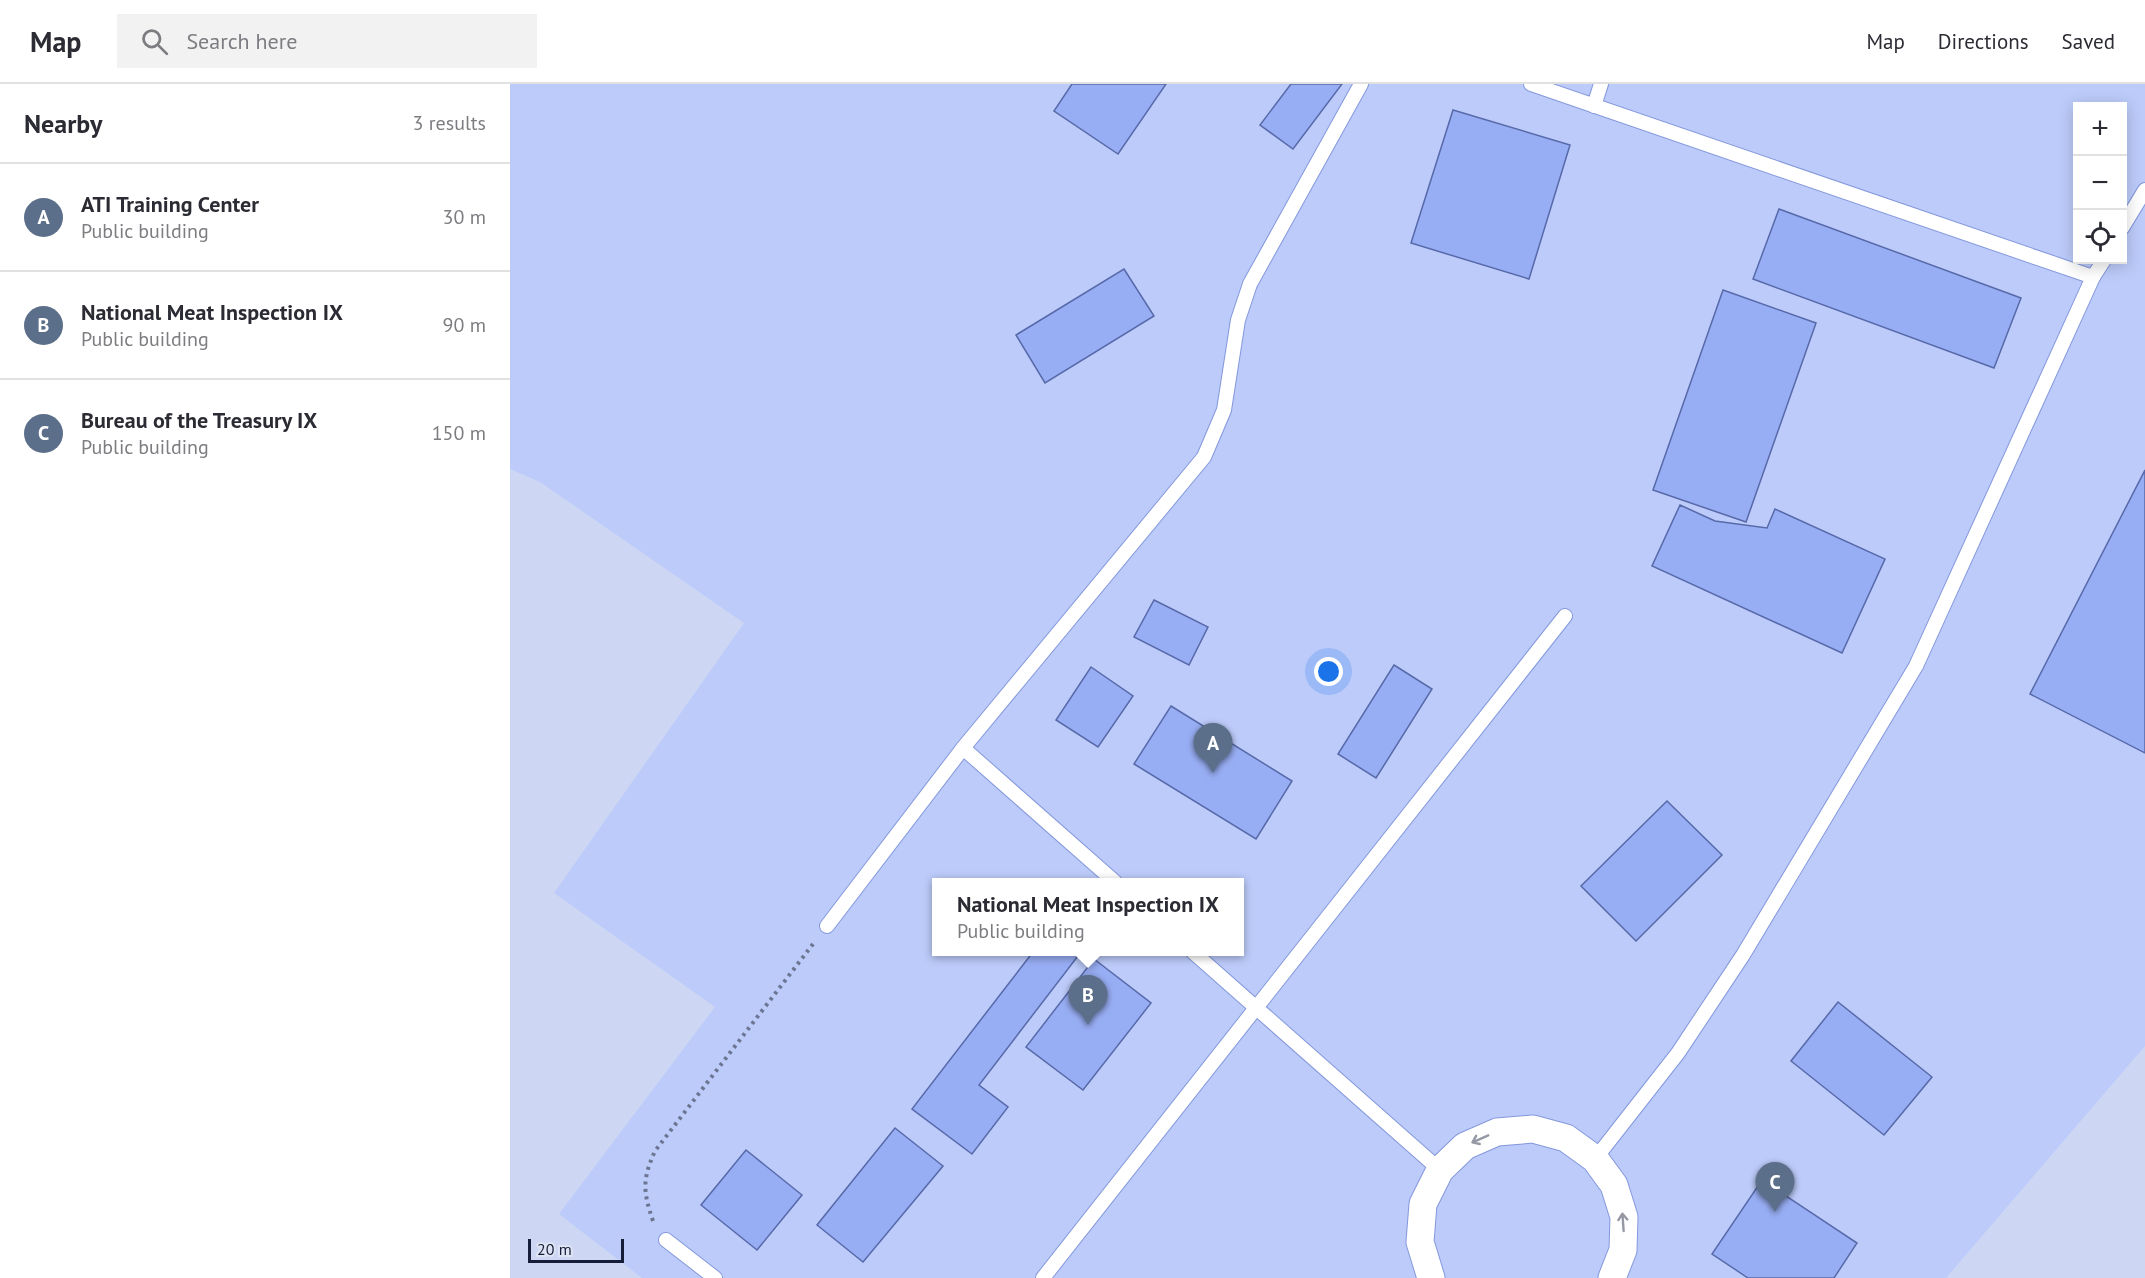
<!DOCTYPE html>
<meta charset="utf-8">
<style>
body{margin:0;font-family:"PT Sans",sans-serif;background:#f2f2f3;color:#2b2b33}
.controls{position:absolute;right:18px;top:18px;display:grid;overflow:hidden;border-radius:0px;box-shadow:0 3px 15px #0003}
.controls button{width:54px;height:54px;display:grid;place-items:center;padding:0;border:0;border-bottom:2px solid #e1e1e2;background:#fff;color:#2b2b33;font:30px sans-serif}
.scale{position:absolute;left:18px;bottom:15px;width:96px;box-sizing:border-box;padding-left:6px;border:3px solid #161d38;border-top:0;font-size:16px;line-height:21px;white-space:nowrap;color:#161d38;-webkit-text-stroke:4px #dfe4f3;paint-order:stroke}
.you{position:absolute;left:819px;top:588px;width:21px;height:21px;margin:-15px;border:4px solid #fff;border-radius:50%;background:#1a73e8;box-shadow:0 0 0 9px #1a73e833}
.badge{display:grid;place-items:center;width:39px;height:39px;border-radius:50%;background:#705f2d;color:#fff;font-size:20px;font-weight:700}
.pin{position:absolute;translate:-50% -50px;filter:drop-shadow(0 2px 3px #0008)}
.pin::after{content:'';position:absolute;top:32px;width:21px;height:18px;background:inherit;clip-path:polygon(0 0,100% 0,50% 100%)}
.popup{position:absolute;left:422px;top:794px;width:312px;height:78px;box-sizing:border-box;display:grid;place-content:center;border-radius:0px;background:#fff;filter:drop-shadow(0 2px 4px #0005);font-size:20px;white-space:nowrap;color:#7c7c81}
.popup b{font-size:22px;color:#2b2b33}
.popup::after{content:'';position:absolute;left:50%;top:100%;margin-left:-12px;border:12px solid transparent;border-top-color:#fff}
.list{margin:0;padding:0;list-style:none}
h2{display:flex;justify-content:space-between;align-items:center;height:78px;margin:0;padding:0 24px;font-size:26px}
h2 small{font-size:20px;font-weight:400;color:#7c7c81}
.list li{display:grid;grid-template-columns:39px 1fr auto;gap:18px;align-items:center;box-sizing:border-box;height:108px;padding:0 24px;border-top:2px solid #e1e1e2}
.list b{display:block;font-size:22px;white-space:nowrap}
.list p{margin:0;font-size:20px;white-space:nowrap;color:#7c7c81}
.list em{font-size:20px;font-style:normal;color:#7c7c81}
.icon{flex:none;width:33px;height:33px;fill:none;stroke:currentColor;stroke-width:2;stroke-linecap:round;stroke-linejoin:round}
.map{position:relative;flex:none;width:1635px;height:1194px;overflow:hidden}
header{display:flex;align-items:center;gap:36px;box-sizing:border-box;height:84px;padding:0 30px;background:#fff;border-bottom:2px solid #e1e1e2}
header strong{font-size:28px}
nav{display:flex;gap:33px;margin-inline-start:auto;font-size:21px}
.search{width:420px;height:54px;background:#f2f2f3;display:flex;align-items:center;gap:15px;box-sizing:border-box;padding:0 21px;border-radius:0px;color:#7c7c81;font-size:22px}
main{display:flex}
aside{flex:1;background:#fff}
.map>svg:first-child{display:block}
.built{fill:#bccbfa;fill-rule:evenodd}
.building{fill:#98aef4;stroke:#5769a9;stroke-width:1.5}
.lines{fill:none;stroke-linecap:round;stroke-linejoin:round}
.service-casing{stroke:#8498dc;stroke-width:16}
.minor-casing{stroke:#8498dc;stroke-width:29}
.path{stroke:#6c7591;stroke-width:4;stroke-dasharray:3 4.5;stroke-linecap:butt}
.service{stroke:#fff;stroke-width:14}
.minor{stroke:#fff;stroke-width:27}
.oneway{stroke:#9699a5}
</style>
<header>
<strong>Map</strong>
<div class="search"><svg class="icon" aria-label="search" viewBox="0 0 24 24"><circle cx="10" cy="10" r="6"/><path d="M15 15l6 6"/></svg>Search here</div>
<nav><a>Map</a><a>Directions</a><a>Saved</a></nav>
</header>
<main>
<aside>
<h2>Nearby<small>3 results</small></h2>
<ul class="list">
<li><span class="badge" style="background:#5c6f8a">A</span><div><b>ATI Training Center</b><p>Public building</p></div><em>30 m</em></li>
<li><span class="badge" style="background:#5c6f8a">B</span><div><b>National Meat Inspection IX</b><p>Public building</p></div><em>90 m</em></li>
<li><span class="badge" style="background:#5c6f8a">C</span><div><b>Bureau of the Treasury IX</b><p>Public building</p></div><em>150 m</em></li>
</ul>
</aside>
<div class="map">
<svg width="1635" height="1194" viewBox="0 0 1635 1194">
<rect width="100%" height="100%" fill="#cdd7f4"/>
<path class="built" d="M 0,0 L 1635,0 L 1635,962 L 1436,1194 L 132,1194 L 49,1130 L 205,923 L 44,809 L 234,539 L 30,398 L 0,385 ZM 1568,22 L 1612,22 L 1612,176 L 1568,176 ZM 426,798 L 730,798 L 730,868 L 426,868 Z"/>
<g class="building">
<path d="M 562,0 L 656,0 L 608,70 L 544,27 Z"/>
<path d="M 781,0 L 832,0 L 783,65 L 750,41 Z"/>
<path d="M 943,26 L 1060,61 L 1019,195 L 901,159 Z"/>
<path d="M 1269,125 L 1511,214 L 1484,284 L 1243,195 Z"/>
<path d="M 614,185 L 644,232 L 535,299 L 506,251 Z"/>
<path d="M 1213,206 L 1306,239 L 1236,438 L 1143,406 Z"/>
<path d="M 1635,386 L 1635,669 L 1520,610 Z"/>
<path d="M 1170,421 L 1205,437 L 1257,444 L 1265,425 L 1375,475 L 1332,569 L 1142,482 Z"/>
<path d="M 644,516 L 698,543 L 679,581 L 624,553 Z"/>
<path d="M 884,581 L 922,605 L 866,694 L 828,670 Z"/>
<path d="M 581,583 L 623,612 L 588,663 L 546,636 Z"/>
<path d="M 661,622 L 782,697 L 746,755 L 624,680 Z"/>
<path d="M 1157,717 L 1212,771 L 1126,857 L 1071,802 Z"/>
<path d="M 523,868 L 571,868 L 469,1001 L 498,1023 L 462,1070 L 402,1025 Z"/>
<path d="M 584,875 L 641,919 L 573,1006 L 516,963 Z"/>
<path d="M 1328,918 L 1422,993 L 1374,1051 L 1281,977 Z"/>
<path d="M 385,1044 L 433,1082 L 353,1178 L 307,1141 Z"/>
<path d="M 236,1066 L 292,1111 L 247,1166 L 191,1121 Z"/>
<path d="M 1252,1096 L 1347,1159 L 1324,1194 L 1238,1194 L 1202,1170 Z"/>
</g>
<g class="lines">
<defs>
<g id="service">
<path d="M 1021,0 L 1583,193"/>
<path d="M 1084,22 L 1091,0"/>
<path d="M 1612,144 L 1635,106"/>
<path d="M 453,664 L 605,798"/>
<path d="M 317,842 L 453,664 L 694,373 L 714,326 L 728,236 L 740,200 L 851,0"/>
<path d="M 683,868 L 930,1086"/>
<path d="M 1085,1075 L 1168,969 L 1233,871 L 1406,582 L 1583,193 L 1594,176"/>
<path d="M 156,1156 L 205,1194"/>
<path d="M 533,1194 L 1055,532"/>
</g>
<path id="minor" d="M 921,1194 L 910,1158 L 913,1120 L 930,1086 L 955,1062 L 987,1048 L 1023,1045 L 1056,1054 L 1085,1075 L 1104,1101 L 1114,1133 L 1113,1166 L 1102,1194"/>
</defs>
<use href="#service" class="service-casing"/>
<use href="#minor" class="minor-casing"/>
<path class="path" d="M 143,1137 C 133,1107 132,1096 145,1067 L 303,860"/>
<use href="#service" class="service"/>
<use href="#minor" class="minor"/>
</g>
<defs><path id="oneway-shaft" d="M-6 0H5M1.5-3L5.5 0L1.5 3" fill="none" stroke-width="1.6" stroke-linecap="round" stroke-linejoin="round" transform="scale(1.5)"/></defs>
<g class="oneway">
<use href="#oneway-shaft" transform="translate(970 1055) rotate(156)"/>
<use href="#oneway-shaft" transform="translate(1113 1138) rotate(-94)"/>
</g>
</svg>
<div class="controls">
<button>+</button>
<button>−</button>
<button><svg class="icon" aria-label="locate" viewBox="0 0 24 24"><circle cx="12" cy="12" r="6"/><path d="M12 2v4M12 18v4M2 12h4M18 12h4"/></svg></button>
</div>
<div class="scale">20 m</div>
<div class="you"></div>
<div class="pin badge" style="left:703px;top:689px;background:#5c6f8a">A</div>
<div class="pin badge" style="left:578px;top:941px;background:#5c6f8a">B</div>
<div class="popup"><b>National Meat Inspection IX</b>Public building</div>
<div class="pin badge" style="left:1265px;top:1128px;background:#5c6f8a">C</div>
</div>
</main>
